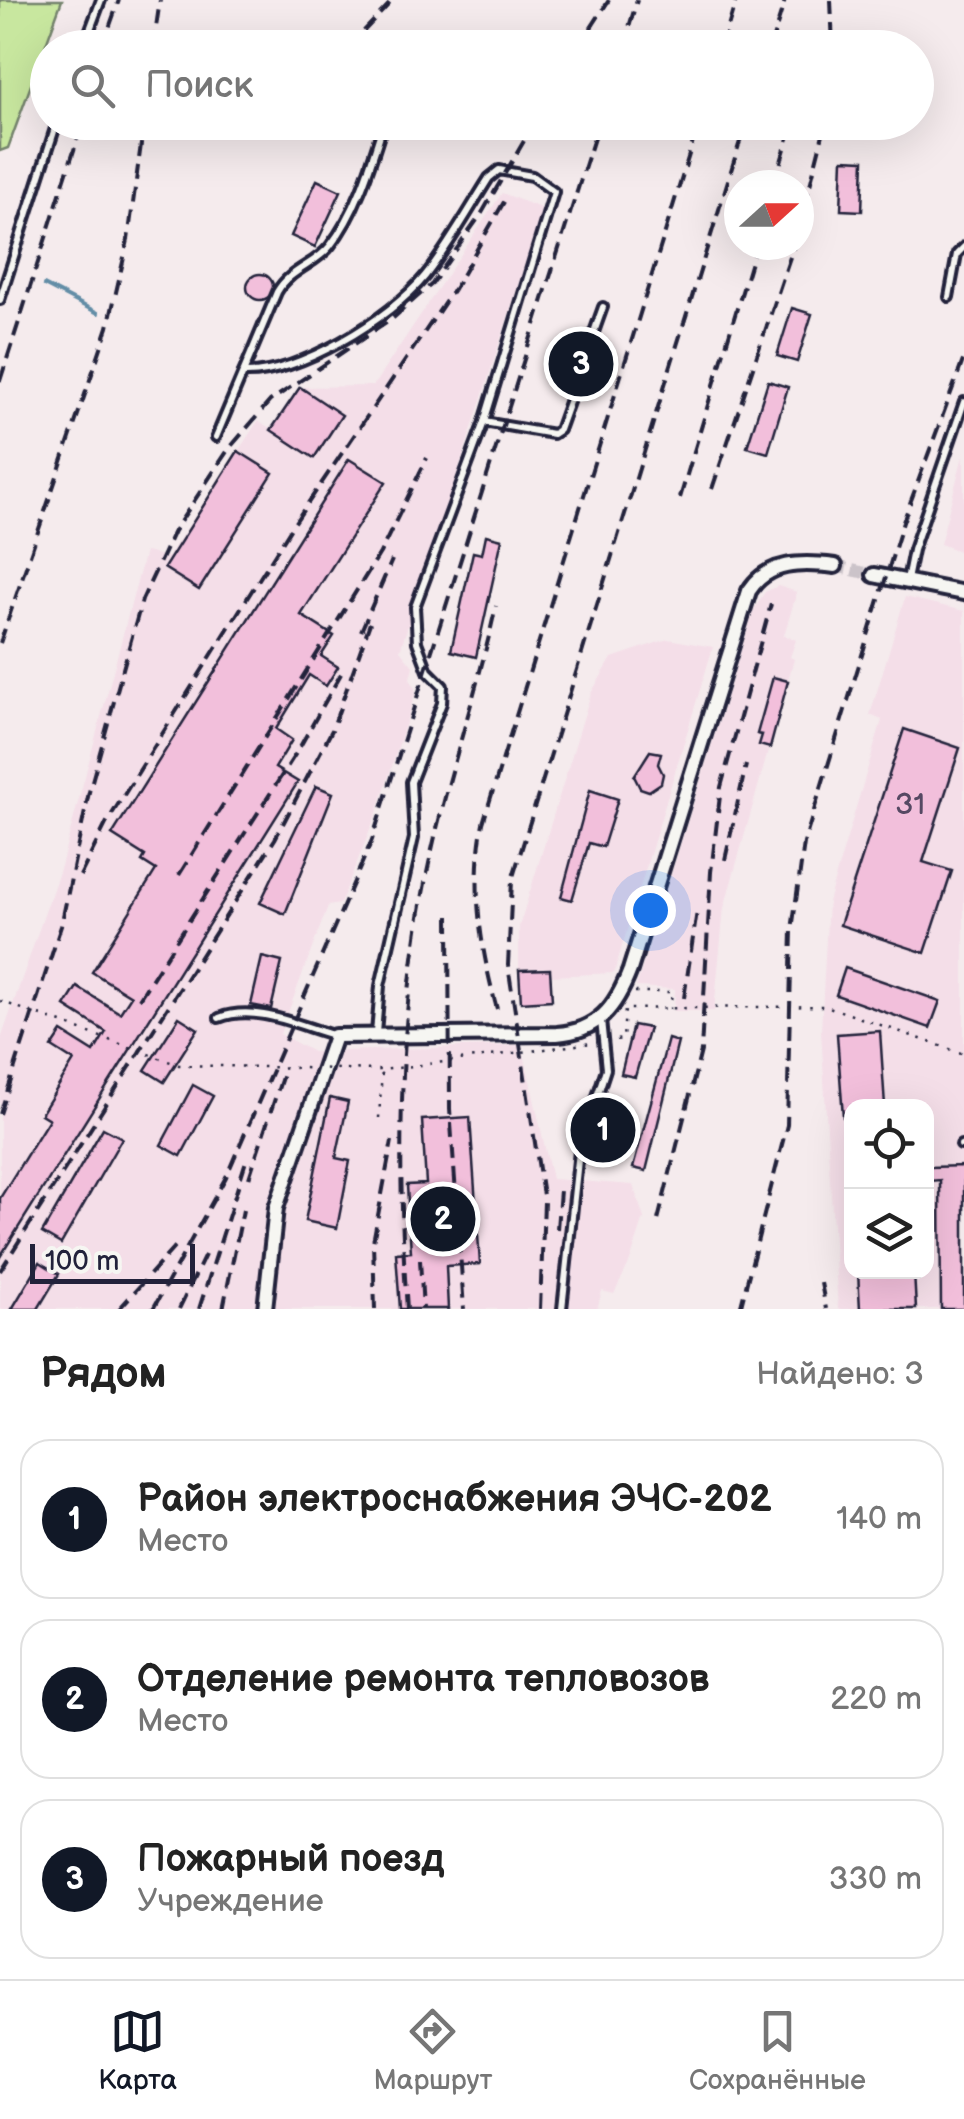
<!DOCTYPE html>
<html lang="ru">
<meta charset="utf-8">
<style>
body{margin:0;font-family:"Balsamiq Sans",sans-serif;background:#f2f2f2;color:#222}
.controls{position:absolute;right:30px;bottom:30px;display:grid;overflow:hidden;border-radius:20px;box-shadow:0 10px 40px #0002}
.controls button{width:90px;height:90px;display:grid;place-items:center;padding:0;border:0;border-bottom:2px solid #e0e0e0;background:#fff;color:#222;font:50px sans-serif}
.compass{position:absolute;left:724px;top:170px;width:90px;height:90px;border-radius:50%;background:#fff;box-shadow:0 10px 40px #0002;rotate:69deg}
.scale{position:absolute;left:30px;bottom:25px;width:165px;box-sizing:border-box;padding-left:10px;border:5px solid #22223b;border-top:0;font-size:28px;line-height:35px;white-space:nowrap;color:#22223b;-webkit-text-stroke:8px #f6f6f2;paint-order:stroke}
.you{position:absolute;left:650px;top:910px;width:35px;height:35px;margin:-25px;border:8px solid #fff;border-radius:50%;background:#1a73e8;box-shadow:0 0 0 15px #1a73e833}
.badge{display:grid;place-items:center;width:65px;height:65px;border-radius:50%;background:#111827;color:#fff;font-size:32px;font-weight:700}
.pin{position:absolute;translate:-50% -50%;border:5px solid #fff;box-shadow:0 2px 10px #0006}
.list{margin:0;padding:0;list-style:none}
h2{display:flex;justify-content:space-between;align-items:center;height:130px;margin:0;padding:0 40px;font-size:42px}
h2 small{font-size:32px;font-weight:400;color:#767676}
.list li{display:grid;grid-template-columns:65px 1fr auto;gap:30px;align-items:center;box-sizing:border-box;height:160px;margin:0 20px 20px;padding:0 20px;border:2px solid #e0e0e0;border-radius:30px}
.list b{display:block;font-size:38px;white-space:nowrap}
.list p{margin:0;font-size:32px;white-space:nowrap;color:#767676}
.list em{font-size:32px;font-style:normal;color:#767676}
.icon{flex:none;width:55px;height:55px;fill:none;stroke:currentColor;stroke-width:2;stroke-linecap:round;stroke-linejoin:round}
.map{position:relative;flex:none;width:964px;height:1309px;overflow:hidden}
.search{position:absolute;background:#fff;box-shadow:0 10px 40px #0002;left:30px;right:30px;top:30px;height:110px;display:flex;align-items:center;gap:25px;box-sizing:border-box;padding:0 35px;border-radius:55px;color:#767676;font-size:38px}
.sheet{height:670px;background:#fff}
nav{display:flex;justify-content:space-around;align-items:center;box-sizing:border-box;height:140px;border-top:2px solid #e0e0e0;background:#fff;font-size:28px;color:#767676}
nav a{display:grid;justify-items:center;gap:5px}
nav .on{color:#111827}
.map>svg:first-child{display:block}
.built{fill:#f4dee8;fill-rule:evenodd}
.green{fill:#c8e79f;stroke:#75846d;stroke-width:2.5}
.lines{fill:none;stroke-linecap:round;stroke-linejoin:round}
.stream{stroke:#628da6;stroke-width:4}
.building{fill:#f2bfdb;stroke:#22223b;stroke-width:2.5}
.minor-tunnel{stroke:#cbc3c9;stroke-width:12;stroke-dasharray:12 6;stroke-linecap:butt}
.service-casing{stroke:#22223b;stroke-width:14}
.minor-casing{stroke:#22223b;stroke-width:20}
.path{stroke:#22223b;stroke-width:2.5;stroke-dasharray:2.5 8;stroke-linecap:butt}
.service{stroke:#f6f6f2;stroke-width:6}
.minor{stroke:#f6f6f2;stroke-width:12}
.rail{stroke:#22223b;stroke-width:4;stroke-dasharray:15 8;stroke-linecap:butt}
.path-bridge{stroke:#22223b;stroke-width:2.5;stroke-dasharray:2.5 8;stroke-linecap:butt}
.labels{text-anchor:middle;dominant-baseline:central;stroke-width:8;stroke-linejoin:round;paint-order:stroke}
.number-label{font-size:30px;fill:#564963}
</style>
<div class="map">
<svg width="964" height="1309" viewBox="0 0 964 1309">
<rect width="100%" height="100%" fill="#f5ebed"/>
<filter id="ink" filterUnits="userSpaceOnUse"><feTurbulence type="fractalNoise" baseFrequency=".01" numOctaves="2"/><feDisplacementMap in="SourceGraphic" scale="20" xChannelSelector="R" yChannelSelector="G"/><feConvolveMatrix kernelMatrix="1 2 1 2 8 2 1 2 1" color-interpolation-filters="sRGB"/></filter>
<g filter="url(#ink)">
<g class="built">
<path d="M 502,193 L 543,209 L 400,650 L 413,666 L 410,678 L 416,691 L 377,813 L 340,904 L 328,906 L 280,1034 L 313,1052 L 522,1045 L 552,1179 L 633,1185 L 644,1218 L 630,1261 L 614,1294 L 602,1291 L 597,1309 L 0,1309 L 0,1042 L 61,866 L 145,552 L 168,557 L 258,421 L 272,429 L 300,387 L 373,386 Z"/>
<path d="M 964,452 L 964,553 L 940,544 Z"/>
<path d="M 778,586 L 797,592 L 784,635 L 796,640 L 790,657 L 794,659 L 724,908 L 714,1011 L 674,1011 L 675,989 L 636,987 L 754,609 L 765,592 Z"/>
<path d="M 905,597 L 964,611 L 964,1309 L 838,1309 L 821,1031 L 828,902 L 882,720 L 870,715 ZM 852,1106 L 926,1106 L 926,1272 L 852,1272 Z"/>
<path d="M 668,639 L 713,647 L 614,973 L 551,976 L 550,969 L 519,970 L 519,927 L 591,693 L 612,658 Z"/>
</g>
<path class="green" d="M 0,0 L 62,0 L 8,148 L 0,151 Z"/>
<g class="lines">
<path class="stream" d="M 44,285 L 98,313"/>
</g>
<g class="building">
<path d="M 843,159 L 864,160 L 862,211 L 841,210 Z"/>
<path d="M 317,180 L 341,191 L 315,247 L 291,236 Z"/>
<circle cx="260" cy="287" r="13"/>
<path d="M 792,308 L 812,314 L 797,362 L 777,356 Z"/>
<path d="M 768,381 L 788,387 L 768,453 L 747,447 Z"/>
<path d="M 300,387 L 342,415 L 314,458 L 271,430 Z"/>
<path d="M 238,451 L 273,473 L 199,590 L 164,568 Z"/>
<path d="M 349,459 L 386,482 L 301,615 L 334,636 L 321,656 L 338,667 L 326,686 L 309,675 L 276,729 L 292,740 L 275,768 L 298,782 L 0,1257 L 0,1198 L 49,1119 L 41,1114 L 74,1061 L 52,1047 L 62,1032 L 94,1052 L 106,1032 L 65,1006 L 77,987 L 120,1013 L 131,996 L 92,972 L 156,870 L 142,861 L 145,856 L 112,835 Z"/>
<path d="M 486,535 L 502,539 L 476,657 L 451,651 L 473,552 L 482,554 Z"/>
<path d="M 773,677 L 788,681 L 770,748 L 759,745 L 762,735 L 757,734 Z"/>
<path d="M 904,729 L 960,748 L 923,862 L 952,871 L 925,953 L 840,925 Z"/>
<path d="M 650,751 L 661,753 L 658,764 L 663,774 L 661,783 L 649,791 L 640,788 L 634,776 Z"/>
<path d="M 316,786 L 333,793 L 285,914 L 260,903 Z"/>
<path d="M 590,790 L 618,799 L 603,847 L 589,843 L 572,900 L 561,897 Z"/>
<path d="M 262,957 L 282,962 L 271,1009 L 251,1005 Z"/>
<path d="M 845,968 L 940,1001 L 930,1028 L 836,995 Z"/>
<path d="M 550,969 L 552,1000 L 521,1002 L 519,970 Z"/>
<path d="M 179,1017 L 198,1029 L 164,1082 L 145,1070 Z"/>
<path d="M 633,1025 L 649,1028 L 635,1077 L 621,1074 Z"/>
<path d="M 880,1031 L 885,1106 L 852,1106 L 852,1117 L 843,1117 L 837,1034 Z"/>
<path d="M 668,1039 L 678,1042 L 646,1171 L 633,1168 Z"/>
<path d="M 193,1085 L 213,1096 L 181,1156 L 161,1145 Z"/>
<path d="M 330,1098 L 348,1102 L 336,1158 L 350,1161 L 337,1228 L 305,1221 Z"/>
<path d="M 612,1099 L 623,1103 L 602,1160 L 586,1152 L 601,1106 L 608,1109 Z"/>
<path d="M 470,1117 L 480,1264 L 446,1266 L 448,1309 L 400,1309 L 396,1253 L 411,1252 L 407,1185 L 426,1184 L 422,1120 Z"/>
<path d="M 103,1128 L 122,1138 L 61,1244 L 42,1233 Z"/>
<path d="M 964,1166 L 964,1309 L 941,1309 L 940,1180 L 929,1181 L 929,1167 Z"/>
<path d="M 40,1262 L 59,1274 L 38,1309 L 12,1309 Z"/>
<path d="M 858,1272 L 914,1272 L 916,1309 L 860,1309 Z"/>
</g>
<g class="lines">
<path class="minor-tunnel" d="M 835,566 L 874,575"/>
<defs>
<g id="service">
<path d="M 83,48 L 101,0"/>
<path d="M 431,48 L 435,43"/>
<path d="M 949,297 L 957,254 L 964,247"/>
<path d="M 0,300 L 57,122"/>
<path d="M 243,373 C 297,376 391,318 425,276 C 449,246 468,211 489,178 L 499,170 L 532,176 L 554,192 L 484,422 L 415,607 L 417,642 L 428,671 L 443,686 L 442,703 L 411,782 L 414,838 L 380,986 L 376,1033"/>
<path d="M 484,422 L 553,434 L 559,430 L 603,307"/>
<path d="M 216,437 L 277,292 C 290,269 315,265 330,246 C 357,212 371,163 384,122"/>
<path d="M 907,580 L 913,550 L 964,402"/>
<path d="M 219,1018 C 255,1004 297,1025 333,1035"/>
<path d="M 961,1145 L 964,1145"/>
<path d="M 562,1309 L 579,1151 L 606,1069 L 601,1020"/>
</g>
<g id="minor">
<path d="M 874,575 L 964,593"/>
<path d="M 265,1309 L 276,1208 L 335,1036 L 557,1034 C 598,1031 616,1007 630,970 L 749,591 C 768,561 802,562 835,566"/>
</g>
</defs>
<use href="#service" class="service-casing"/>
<use href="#minor" class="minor-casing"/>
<g class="path">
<path d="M 635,992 L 672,992 L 670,1009"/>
<path d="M 379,1118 L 382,1070"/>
</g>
<use href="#service" class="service"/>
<use href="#minor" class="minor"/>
<g class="rail">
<path d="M 831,0 L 833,48"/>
<path d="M 102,48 L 119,0"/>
<path d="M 153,48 L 160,0"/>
<path d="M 348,48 L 393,0"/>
<path d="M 578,48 L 609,0"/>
<path d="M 623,48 L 637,0"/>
<path d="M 722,48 L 736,0"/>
<path d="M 770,48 L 785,0"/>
<path d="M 774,185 L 793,122"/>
<path d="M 799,229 L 826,122"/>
<path d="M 0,381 L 83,122"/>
<path d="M 712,489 L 794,245"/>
<path d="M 680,498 L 756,245"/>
<path d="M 361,631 L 392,560"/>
<path d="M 0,643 L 108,327 L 128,240 L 144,122"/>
<path d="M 725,860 L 746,765"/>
<path d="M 179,875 L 380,553 L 427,458"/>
<path d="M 80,876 L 107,822 L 291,528 L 454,289 L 508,195"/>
<path d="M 449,916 L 450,1109 L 464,1309"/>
<path d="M 684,998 L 697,911"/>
<path d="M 139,999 L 298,750 L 342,672"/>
<path d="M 497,1009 C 480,947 471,886 483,823 L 699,122"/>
<path d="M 0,1114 L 61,926 L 89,792 L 142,600 L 174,531 L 228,450 L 270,401 L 392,319 L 432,284 L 482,213 L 535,122"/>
<path d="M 249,1178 L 283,1074"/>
<path d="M 658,1220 L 701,1051 L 711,872 L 721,787 L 771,604"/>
<path d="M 557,1229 L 560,1190"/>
<path d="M 420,1260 L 423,1309"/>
<path d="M 0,1271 L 275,839 L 332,730 L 370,623"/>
<path d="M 821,1283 L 826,1309"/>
<path d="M 119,1309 L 180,1241"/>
<path d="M 153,1309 L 226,1177 L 372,840 L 599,122"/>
<path d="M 179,1309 L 205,1255"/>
<path d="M 199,1309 L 246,1161"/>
<path d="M 223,1309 L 243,1210"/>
<path d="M 375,1309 L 373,1242 L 392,1141"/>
<path d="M 407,1309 C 397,1167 398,1018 426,878 C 444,786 476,698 496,606"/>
<path d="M 540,1309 L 544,1202 L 508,965 L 512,880 L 746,122"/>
<path d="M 740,1309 L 787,1125 L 792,930 L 804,843 L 903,522 L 964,358"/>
</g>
<path class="path-bridge" d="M 0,1001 L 179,1065 L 382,1070 L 623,1039 L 625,1009 L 826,1006 L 964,1054"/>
</g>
</g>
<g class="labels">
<g class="number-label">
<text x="910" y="805">31</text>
</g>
</g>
</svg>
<div class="controls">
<button><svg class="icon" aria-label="locate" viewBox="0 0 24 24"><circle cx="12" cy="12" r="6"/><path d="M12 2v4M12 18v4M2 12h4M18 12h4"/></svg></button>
<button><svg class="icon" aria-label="layers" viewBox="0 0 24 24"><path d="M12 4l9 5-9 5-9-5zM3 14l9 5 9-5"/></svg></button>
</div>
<svg class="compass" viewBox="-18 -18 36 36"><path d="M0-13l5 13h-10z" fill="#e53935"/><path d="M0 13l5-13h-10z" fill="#767676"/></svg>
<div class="scale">100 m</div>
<div class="you"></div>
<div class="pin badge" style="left:603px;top:1130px">1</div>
<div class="pin badge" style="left:443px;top:1219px">2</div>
<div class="pin badge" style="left:581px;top:364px">3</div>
<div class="search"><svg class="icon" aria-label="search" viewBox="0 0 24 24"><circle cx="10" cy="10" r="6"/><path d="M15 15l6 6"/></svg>Поиск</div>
</div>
<section class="sheet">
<h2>Рядом<small>Найдено: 3</small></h2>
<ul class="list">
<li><span class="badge">1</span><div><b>Район электроснабжения ЭЧС-202</b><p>Место</p></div><em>140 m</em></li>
<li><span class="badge">2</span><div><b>Отделение ремонта тепловозов</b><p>Место</p></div><em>220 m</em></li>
<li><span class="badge">3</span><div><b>Пожарный поезд</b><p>Учреждение</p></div><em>330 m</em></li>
</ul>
</section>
<nav>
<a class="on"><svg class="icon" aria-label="map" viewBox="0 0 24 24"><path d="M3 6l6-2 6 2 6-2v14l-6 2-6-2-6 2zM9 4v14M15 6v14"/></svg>Карта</a>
<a><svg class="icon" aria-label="directions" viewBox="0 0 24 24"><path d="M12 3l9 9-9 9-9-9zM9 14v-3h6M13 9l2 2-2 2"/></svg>Маршрут</a>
<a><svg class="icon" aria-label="saved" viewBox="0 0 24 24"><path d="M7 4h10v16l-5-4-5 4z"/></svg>Сохранённые</a>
</nav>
